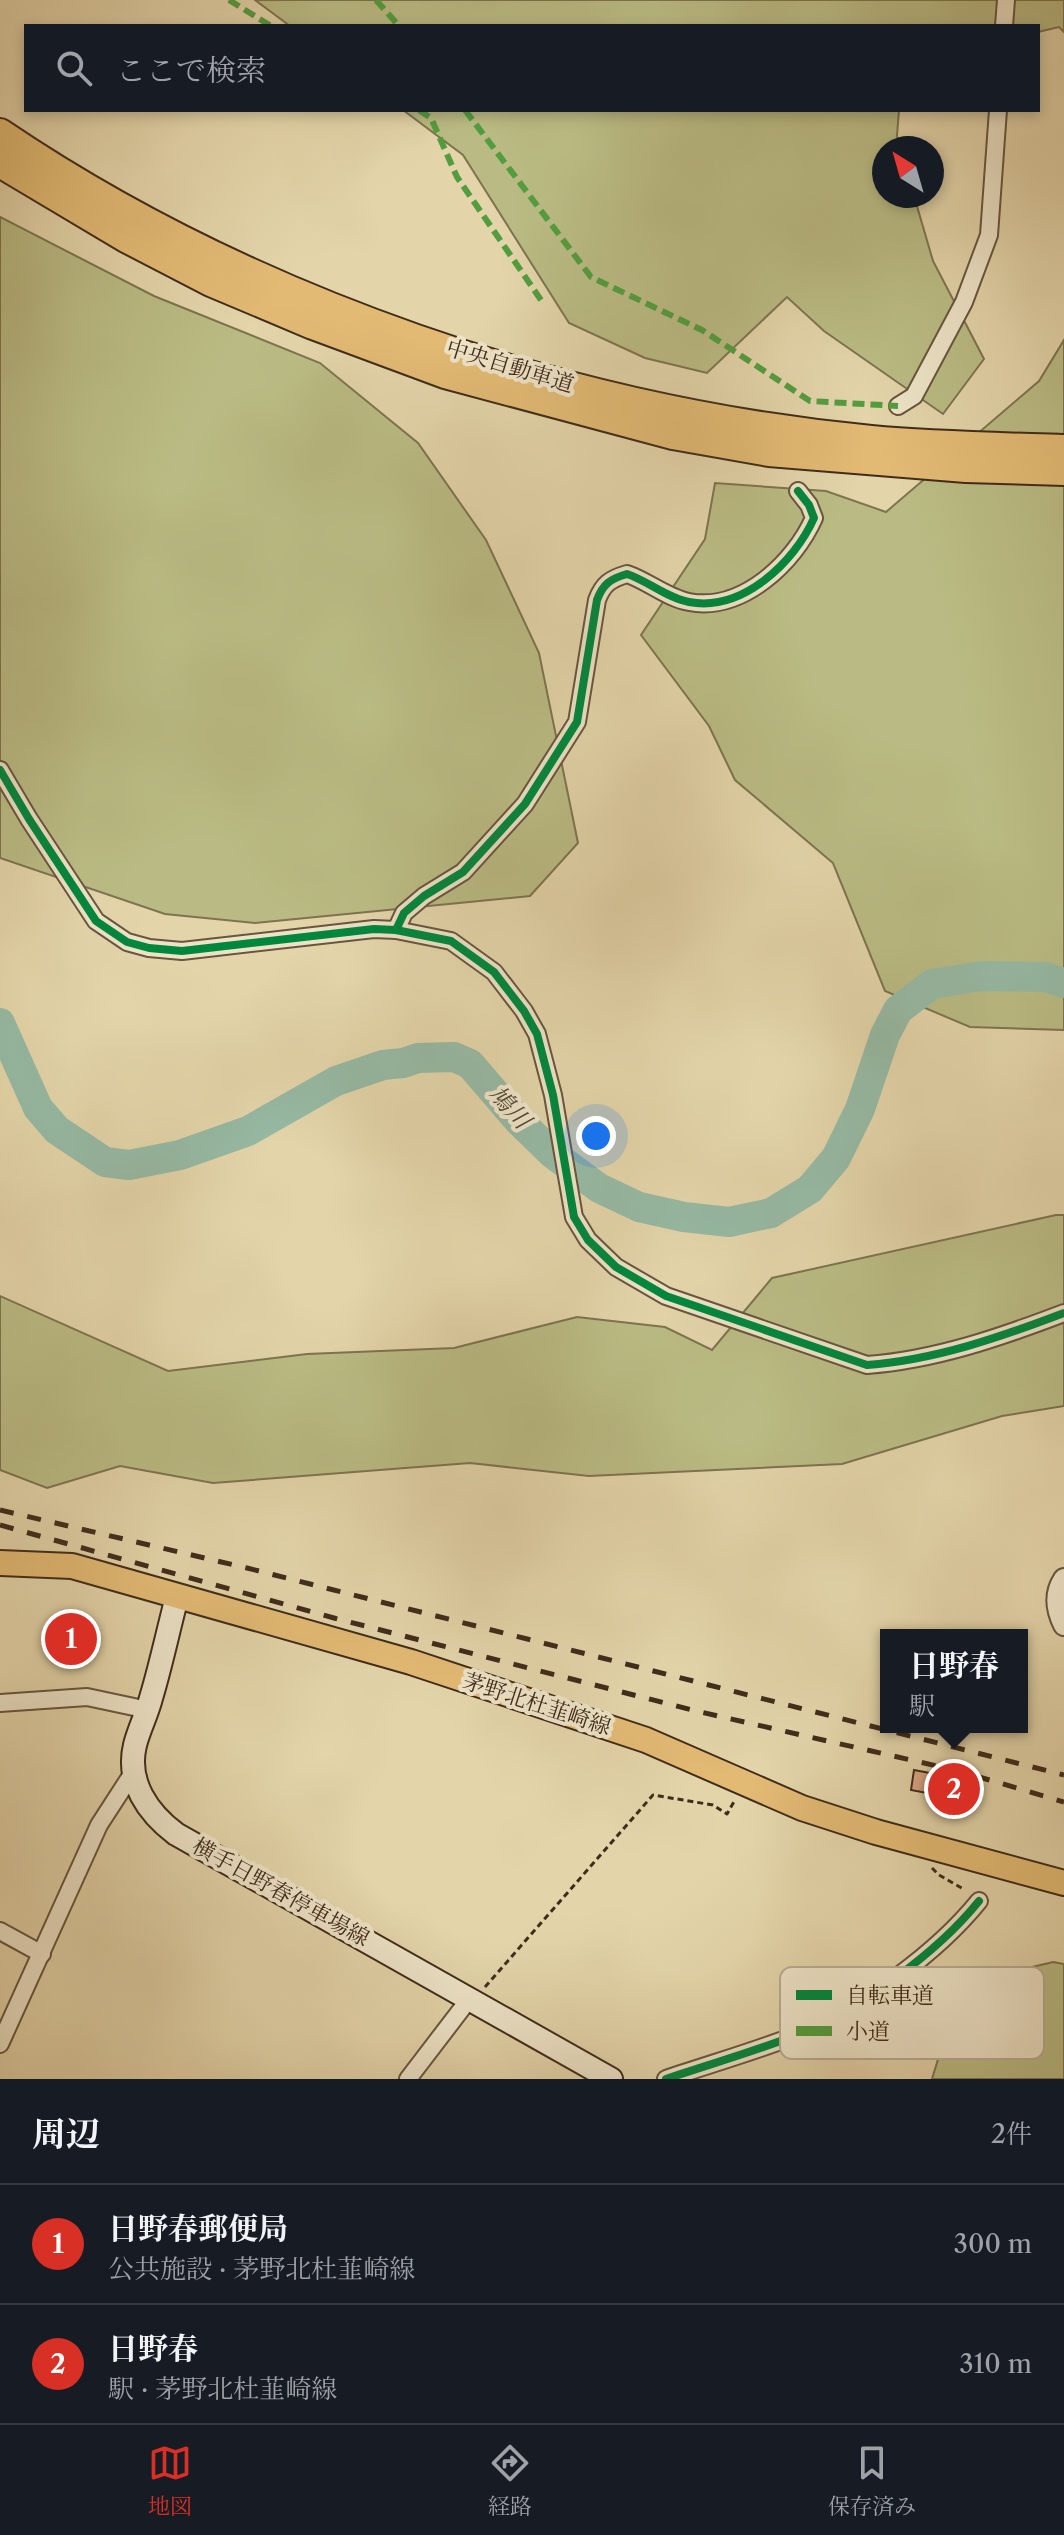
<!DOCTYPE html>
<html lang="ja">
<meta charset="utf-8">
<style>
body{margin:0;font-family:"Libre Caslon Text","Noto Serif JP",serif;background:#242831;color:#f1f3f6}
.compass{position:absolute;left:872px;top:136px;width:72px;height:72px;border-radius:50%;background:#171b24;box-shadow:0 4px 12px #0003;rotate:323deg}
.you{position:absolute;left:596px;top:1136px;width:28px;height:28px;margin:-20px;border:6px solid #fff;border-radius:50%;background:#1a73e8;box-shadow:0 0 0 12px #1a73e833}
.badge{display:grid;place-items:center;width:52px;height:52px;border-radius:50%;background:#d93025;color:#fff;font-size:26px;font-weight:700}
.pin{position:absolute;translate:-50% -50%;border:4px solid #fff;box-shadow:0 2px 8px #0006}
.popup{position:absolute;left:880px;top:1629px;width:148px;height:104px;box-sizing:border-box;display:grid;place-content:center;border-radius:0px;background:#171b24;filter:drop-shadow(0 2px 6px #0005);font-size:26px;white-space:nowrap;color:#9ea1a6}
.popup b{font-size:30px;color:#f1f3f6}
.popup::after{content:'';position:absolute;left:50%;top:100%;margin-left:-16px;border:16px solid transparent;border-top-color:#171b24}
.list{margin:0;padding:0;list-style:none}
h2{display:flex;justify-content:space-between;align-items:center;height:104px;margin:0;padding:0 32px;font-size:34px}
h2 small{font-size:26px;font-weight:400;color:#9ea1a6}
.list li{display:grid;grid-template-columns:52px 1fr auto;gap:24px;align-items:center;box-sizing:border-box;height:120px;padding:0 32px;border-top:2px solid #363941}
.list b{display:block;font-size:30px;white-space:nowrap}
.list p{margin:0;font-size:26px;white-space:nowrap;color:#9ea1a6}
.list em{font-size:26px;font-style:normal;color:#9ea1a6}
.icon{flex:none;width:44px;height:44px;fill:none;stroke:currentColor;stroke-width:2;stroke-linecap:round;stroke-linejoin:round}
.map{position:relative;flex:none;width:1064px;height:2079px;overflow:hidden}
.search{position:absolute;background:#171b24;box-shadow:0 4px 12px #0003;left:24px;right:24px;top:24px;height:88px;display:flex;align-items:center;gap:20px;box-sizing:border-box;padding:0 28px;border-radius:0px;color:#9ea1a6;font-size:30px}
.sheet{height:344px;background:#171b24}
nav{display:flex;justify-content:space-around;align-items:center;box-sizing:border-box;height:112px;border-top:2px solid #363941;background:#171b24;font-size:22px;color:#9ea1a6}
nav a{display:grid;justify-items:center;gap:4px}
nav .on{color:#d93025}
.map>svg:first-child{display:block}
.green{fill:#babb84;stroke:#7d7450;stroke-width:2}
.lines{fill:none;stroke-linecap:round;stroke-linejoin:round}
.river{stroke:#96b9a3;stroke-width:30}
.building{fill:#dea987;stroke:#402c1b;stroke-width:2}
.minor-casing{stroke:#69563e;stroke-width:20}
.tertiary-casing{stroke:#69563e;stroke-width:24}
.secondary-casing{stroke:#402c1b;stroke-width:26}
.primary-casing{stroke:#402c1b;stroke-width:28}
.motorway-casing{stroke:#402c1b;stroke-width:32}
.path{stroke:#402c1b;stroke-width:3;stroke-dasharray:6 4;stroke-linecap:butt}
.minor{stroke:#ede3c7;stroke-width:16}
.tertiary{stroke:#ede3c7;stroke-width:20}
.secondary{stroke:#ede3c7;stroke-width:22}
.primary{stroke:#e2ba74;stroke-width:24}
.motorway{stroke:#e2ba74;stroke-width:28}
.rail{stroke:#402c1b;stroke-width:5;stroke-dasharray:14 14;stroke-linecap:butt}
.quiet{stroke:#539d3e;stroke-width:6;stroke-dasharray:12 6;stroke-linecap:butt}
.cycleway-casing{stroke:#ede3c7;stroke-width:13}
.cycleway{stroke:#00873e;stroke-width:8}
.labels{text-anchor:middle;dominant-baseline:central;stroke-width:8;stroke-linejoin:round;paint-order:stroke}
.street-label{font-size:22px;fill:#402c1b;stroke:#ede3c7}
.water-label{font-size:24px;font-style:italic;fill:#514836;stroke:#ede3c7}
.key{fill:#ede3c7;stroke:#b9ac93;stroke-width:2}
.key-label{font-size:22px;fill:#402c1b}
</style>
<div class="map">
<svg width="1064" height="2079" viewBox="0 0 1064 2079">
<rect width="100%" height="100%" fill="#e3d4a9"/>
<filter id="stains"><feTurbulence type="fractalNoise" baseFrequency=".0025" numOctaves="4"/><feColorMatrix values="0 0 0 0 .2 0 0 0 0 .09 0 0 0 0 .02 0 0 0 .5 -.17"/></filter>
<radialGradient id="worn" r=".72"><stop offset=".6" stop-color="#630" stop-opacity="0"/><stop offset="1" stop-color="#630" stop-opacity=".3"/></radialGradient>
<g class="green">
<path d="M 255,0 L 1064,0 L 1064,32 L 1059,27 L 1038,32 L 1038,26 L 290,26 Z"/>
<path d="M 403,110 L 899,110 L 897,136 L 900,148 L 884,148 L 884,196 L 914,196 L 933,261 L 984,359 L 943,414 L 824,331 L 787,297 L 707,373 L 645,358 L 569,323 L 463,155 Z"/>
<path d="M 0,217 L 154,296 L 320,363 L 418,443 L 486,540 L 539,653 L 578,843 L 530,896 L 255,923 L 165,914 L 0,858 Z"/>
<path d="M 1064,340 L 1064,1030 L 970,1027 L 885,991 L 833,863 L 735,780 L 709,726 L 641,635 L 705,539 L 715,483 L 826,491 L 886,512 L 1039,381 Z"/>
<path d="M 1056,1215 L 1064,1215 L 1064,1406 L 1002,1416 L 842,1464 L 589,1476 L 470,1463 L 213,1483 L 120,1466 L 47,1488 L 0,1470 L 0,1296 L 168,1371 L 307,1354 L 454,1348 L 577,1317 L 665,1327 L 712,1350 L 772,1278 Z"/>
<path d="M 1053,1962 L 1064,1964 L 1064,2079 L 932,2079 L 961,1984 Z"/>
</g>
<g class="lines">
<path class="river" d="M 0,1023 L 38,1108 L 57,1130 L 105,1162 L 129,1165 L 180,1155 L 248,1131 L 336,1081 L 383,1065 L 403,1063 L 418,1058 L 454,1057 L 470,1064 L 518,1120 L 553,1154 L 599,1188 L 639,1207 L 684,1217 L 729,1222 L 771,1213 L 810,1189 L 836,1158 L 860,1109 L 885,1035 L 898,1010 L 932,984 L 981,976 L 1046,977 L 1064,983"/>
</g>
<path class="building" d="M 914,1770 L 978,1782 L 973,1809 L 946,1805 L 948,1797 L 911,1790 Z"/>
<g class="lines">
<defs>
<g id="minor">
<path d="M 1004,26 L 1006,0"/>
<path d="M 898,406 L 914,396 L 964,302 L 989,235 L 998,110"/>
<path d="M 0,770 L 29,819 L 96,921 L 127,942 L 149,948 L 182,951 L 374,929 L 396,930 L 451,941 L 494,972 L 524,1011 L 537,1034 L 553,1095 L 574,1217 L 588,1240 L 616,1267 L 666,1296 L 867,1365 C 935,1360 1001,1337 1064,1313"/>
<path d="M 396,930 L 404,913 L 424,896 L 463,872 L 525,804 L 577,722 L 597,600 C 603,584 610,579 627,574 C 648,581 667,598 689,602 C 742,612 794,563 814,518 L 809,505 L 798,491"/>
<path d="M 0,1703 L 87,1697 L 148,1710"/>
<path d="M 0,1931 L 42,1954"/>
<path d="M 0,2044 L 99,1825 L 134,1771"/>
<path d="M 408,2079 L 470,1998"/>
<path d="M 666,2079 C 710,2064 756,2051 799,2034 C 861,2008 937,1953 979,1901"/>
</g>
<path id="tertiary" d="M 1064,1579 C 1054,1594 1056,1609 1064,1625"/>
<path id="secondary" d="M 177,1597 C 168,1631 161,1665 151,1698 C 147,1714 139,1729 135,1745 C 126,1782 148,1813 176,1834 L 611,2079"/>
<path id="primary" d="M 0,1563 L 72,1566 L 411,1662 L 646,1740 L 802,1808 L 876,1832 L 1064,1883"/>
<g id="motorway">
<path d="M 0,133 C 250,302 570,411 871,440 C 935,446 1000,447 1064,449"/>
<path d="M 0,163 L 126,238 L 211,282 L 313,325 L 445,374 L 673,435 L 769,452 L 966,468 L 1064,471"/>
</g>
</defs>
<use href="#minor" class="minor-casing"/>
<use href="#tertiary" class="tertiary-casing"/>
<use href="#secondary" class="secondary-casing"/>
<use href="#primary" class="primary-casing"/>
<use href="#motorway" class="motorway-casing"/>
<g class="path">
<path d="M 932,1868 L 939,1875 L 965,1890"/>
<path d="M 485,1987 L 653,1795 L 713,1805 L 727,1814 L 735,1800"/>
</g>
<use href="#minor" class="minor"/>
<use href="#tertiary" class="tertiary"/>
<use href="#secondary" class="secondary"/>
<use href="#primary" class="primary"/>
<use href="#motorway" class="motorway"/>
<g class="rail">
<path d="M 0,1510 L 247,1568 L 1064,1775"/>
<path d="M 0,1525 L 334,1618 L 696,1711 L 959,1771 L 1064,1802"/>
</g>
<g class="quiet">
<path d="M 229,0 L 271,26"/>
<path d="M 376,0 L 399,26"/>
<path d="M 419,110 L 431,118 L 457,177 L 541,300"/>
<path d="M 465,110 L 591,277 L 702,330 L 810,401 L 898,406"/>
</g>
<defs>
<g id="cycleway">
<path d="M 0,770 L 29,819 L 96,921 L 127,942 L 149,948 L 182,951 L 374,929 L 396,930 L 451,941 L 494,972 L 524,1011 L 537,1034 L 553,1095 L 574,1217 L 588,1240 L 616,1267 L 666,1296 L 867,1365 C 935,1360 1001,1337 1064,1313"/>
<path d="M 396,930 L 404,913 L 424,896 L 463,872 L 525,804 L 577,722 L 597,600 C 603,584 610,579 627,574 C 648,581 667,598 689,602 C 742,612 794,563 814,518 L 809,505 L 798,491"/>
<path d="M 666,2079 C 710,2064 756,2051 799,2034 C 861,2008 937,1953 979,1901"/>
</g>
</defs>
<use href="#cycleway" class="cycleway-casing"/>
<use href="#cycleway" class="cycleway"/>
</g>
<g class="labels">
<g class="street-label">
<text transform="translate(510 366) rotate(17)">中央自動車道</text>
<text transform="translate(537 1704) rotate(18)">茅野北杜韮崎線</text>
<text transform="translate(281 1892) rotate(29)">横手日野春停車場線</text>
</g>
<g class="water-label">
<text transform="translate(510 1107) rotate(47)">鳩川</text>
</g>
</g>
<rect x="780" y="1967" width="264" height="92" rx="12" class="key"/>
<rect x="796" y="1990" width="36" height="10" fill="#00873e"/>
<rect x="796" y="2026" width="36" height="10" fill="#539d3e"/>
<g class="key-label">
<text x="846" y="2003">自転車道</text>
<text x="846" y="2039">小道</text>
</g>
<rect width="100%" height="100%" filter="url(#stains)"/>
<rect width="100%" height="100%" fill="url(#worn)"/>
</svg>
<svg class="compass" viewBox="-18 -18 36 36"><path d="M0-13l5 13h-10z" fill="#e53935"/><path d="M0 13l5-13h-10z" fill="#9ea1a6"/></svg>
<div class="you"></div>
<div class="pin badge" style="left:71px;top:1639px">1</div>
<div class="pin badge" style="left:954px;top:1789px">2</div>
<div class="popup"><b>日野春</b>駅</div>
<div class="search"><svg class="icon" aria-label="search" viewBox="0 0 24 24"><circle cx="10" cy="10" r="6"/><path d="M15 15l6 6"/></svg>ここで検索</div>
</div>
<section class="sheet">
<h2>周辺<small>2件</small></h2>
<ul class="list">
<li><span class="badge">1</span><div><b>日野春郵便局</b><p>公共施設 · 茅野北杜韮崎線</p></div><em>300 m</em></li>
<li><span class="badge">2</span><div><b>日野春</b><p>駅 · 茅野北杜韮崎線</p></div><em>310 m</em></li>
</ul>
</section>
<nav>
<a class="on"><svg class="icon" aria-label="map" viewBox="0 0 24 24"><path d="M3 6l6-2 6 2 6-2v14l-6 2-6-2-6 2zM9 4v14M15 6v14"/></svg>地図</a>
<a><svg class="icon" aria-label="directions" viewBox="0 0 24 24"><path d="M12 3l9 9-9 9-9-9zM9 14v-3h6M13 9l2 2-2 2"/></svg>経路</a>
<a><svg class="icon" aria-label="saved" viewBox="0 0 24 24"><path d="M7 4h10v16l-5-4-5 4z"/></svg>保存済み</a>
</nav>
